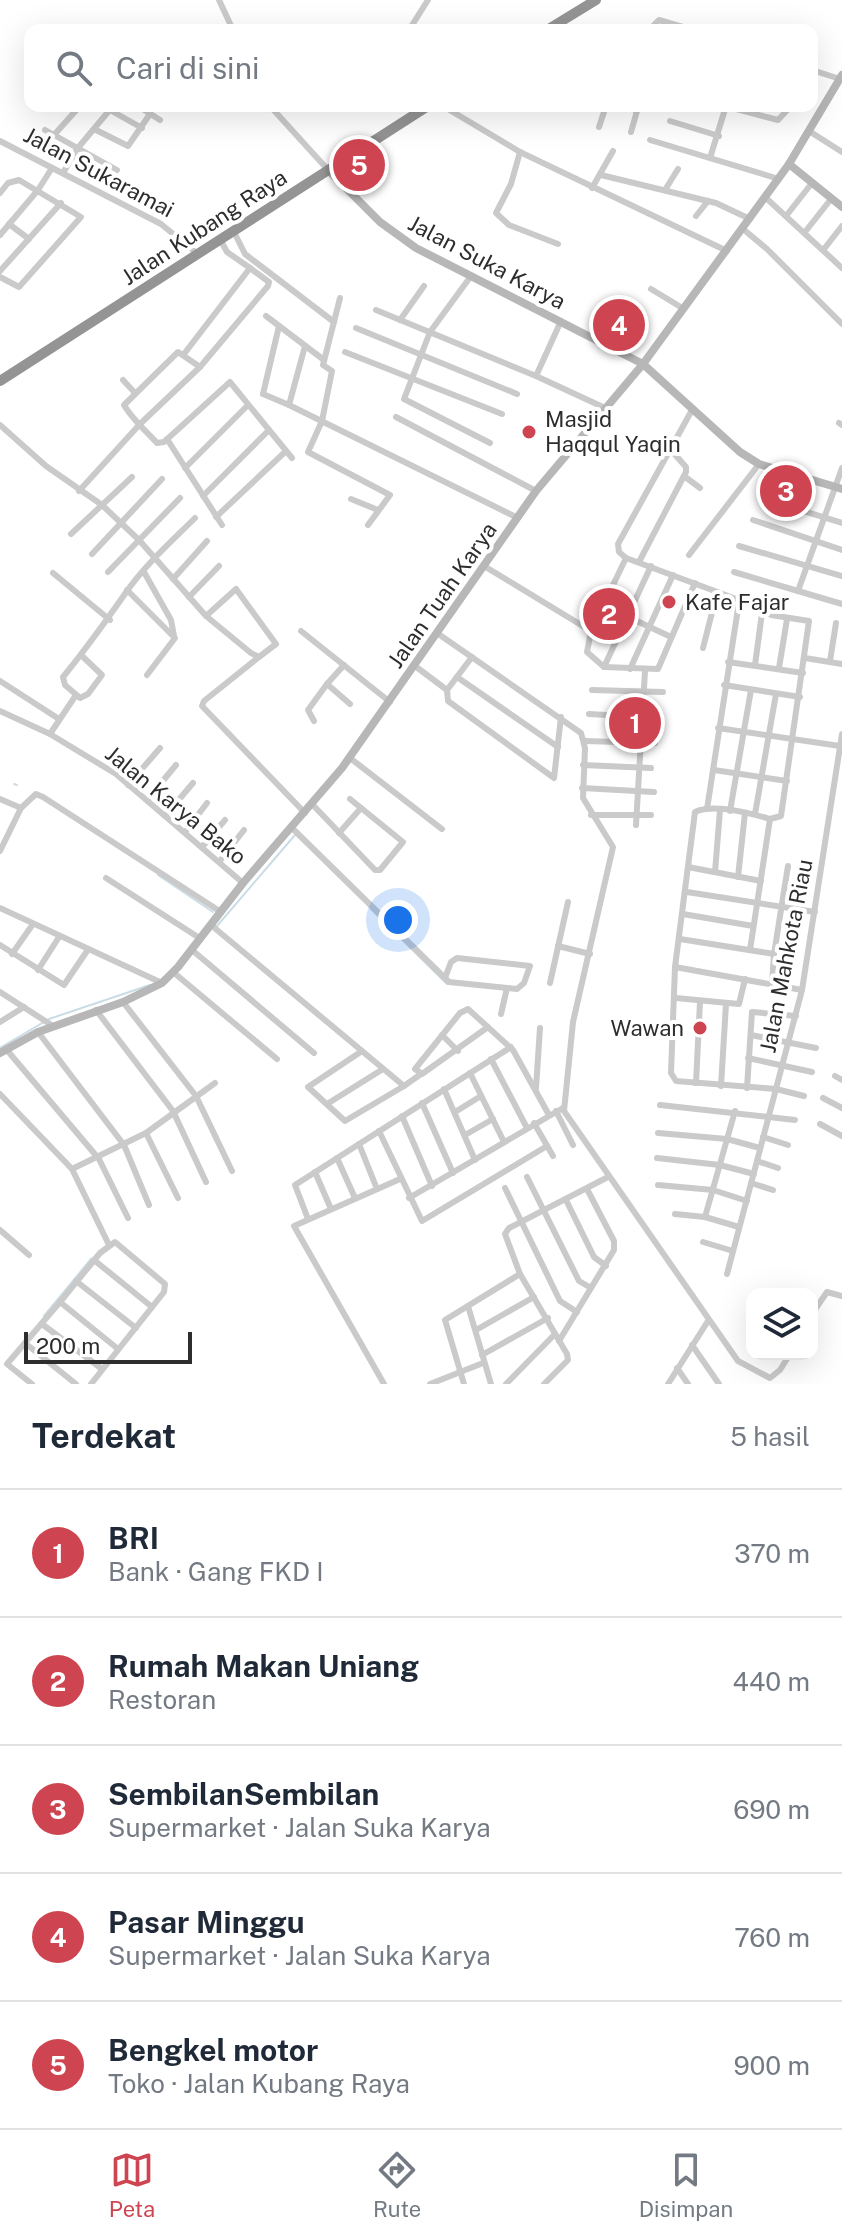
<!DOCTYPE html>
<html lang="id">
<meta charset="utf-8">
<style>
body{margin:0;font-family:"Public Sans",sans-serif;background:#f2f2f3;color:#1f2937}
.controls{position:absolute;right:24px;bottom:24px;display:grid;overflow:hidden;border-radius:16px;box-shadow:0 8px 32px #0002}
.controls button{width:72px;height:72px;display:grid;place-items:center;padding:0;border:0;border-bottom:2px solid #e0e1e3;background:#fff;color:#1f2937;font:40px sans-serif}
.scale{position:absolute;left:24px;bottom:20px;width:168px;box-sizing:border-box;padding-left:8px;border:4px solid #2d2d2d;border-top:0;font-size:22px;line-height:28px;white-space:nowrap;color:#2d2d2d;-webkit-text-stroke:6px #fff;paint-order:stroke}
.you{position:absolute;left:398px;top:920px;width:28px;height:28px;margin:-20px;border:6px solid #fff;border-radius:50%;background:#1a73e8;box-shadow:0 0 0 12px #1a73e833}
.badge{display:grid;place-items:center;width:52px;height:52px;border-radius:50%;background:#ce4450;color:#fff;font-size:26px;font-weight:700}
.pin{position:absolute;translate:-50% -50%;border:4px solid #fff;box-shadow:0 2px 8px #0006}
.list{margin:0;padding:0;list-style:none}
h2{display:flex;justify-content:space-between;align-items:center;height:104px;margin:0;padding:0 32px;font-size:34px}
h2 small{font-size:26px;font-weight:400;color:#747a83}
.list li{display:grid;grid-template-columns:52px 1fr auto;gap:24px;align-items:center;box-sizing:border-box;height:128px;padding:0 32px;border-top:2px solid #e0e1e3}
.list b{display:block;font-size:30px;white-space:nowrap}
.list p{margin:0;font-size:26px;white-space:nowrap;color:#747a83}
.list em{font-size:26px;font-style:normal;color:#747a83}
.icon{flex:none;width:44px;height:44px;fill:none;stroke:currentColor;stroke-width:2;stroke-linecap:round;stroke-linejoin:round}
.map{position:relative;flex:none;width:842px;height:1384px;overflow:hidden}
.search{position:absolute;background:#fff;box-shadow:0 8px 32px #0002;left:24px;right:24px;top:24px;height:88px;display:flex;align-items:center;gap:20px;box-sizing:border-box;padding:0 28px;border-radius:16px;color:#747a83;font-size:30px}
.sheet{height:744px;background:#fff}
nav{display:flex;justify-content:space-around;align-items:center;box-sizing:border-box;height:112px;border-top:2px solid #e0e1e3;background:#fff;font-size:22px;color:#747a83}
nav a{display:grid;justify-items:center;gap:4px}
nav .on{color:#ce4450}
.map>svg:first-child{display:block}
.lines{fill:none;stroke-linecap:round;stroke-linejoin:round}
.stream{stroke:#cadce6;stroke-width:2}
.street{stroke:#cacaca;stroke-width:6}
.secondary{stroke:#b7b7b7;stroke-width:8}
.highway{stroke:#949494;stroke-width:10}
.poi-dot{fill:#ce4450;stroke:#fff;stroke-width:3}
.labels{text-anchor:middle;dominant-baseline:central;stroke-width:8;stroke-linejoin:round;paint-order:stroke}
.street-label{font-size:22px;fill:#2d2d2d;stroke:#fff}
.poi-label{font-size:22px;fill:#2d2d2d;stroke:#fff;text-anchor:start}
</style>
<div class="map">
<svg width="842" height="1384" viewBox="0 0 842 1384">
<rect width="100%" height="100%" fill="#fff"/>
<g class="lines">
<g class="stream">
<path d="M 14,784 L 17,785"/>
<path d="M 158,875 L 213,912"/>
<path d="M 371,909 L 447,984"/>
<path d="M 217,926 L 295,835"/>
<path d="M 0,1048 L 49,1019 L 150,985"/>
<path d="M 44,1316 L 91,1259"/>
</g>
<g class="street">
<path d="M 219,0 L 233,30"/>
<path d="M 409,30 L 428,0"/>
<path d="M 649,30 L 659,20 L 693,30"/>
<path d="M 812,70 L 840,79"/>
<path d="M 138,106 L 160,120"/>
<path d="M 270,106 L 329,171"/>
<path d="M 443,106 L 520,152 L 727,251"/>
<path d="M 627,106 L 637,111 L 631,132"/>
<path d="M 725,106 L 778,120 L 791,106"/>
<path d="M 110,110 L 142,128"/>
<path d="M 670,121 L 719,136"/>
<path d="M 599,127 L 606,106"/>
<path d="M 94,129 L 128,146 L 150,114"/>
<path d="M 45,130 L 117,170"/>
<path d="M 809,131 L 842,152"/>
<path d="M 54,135 L 80,106"/>
<path d="M 650,140 L 779,179"/>
<path d="M 0,141 L 161,224 L 199,255"/>
<path d="M 520,152 L 511,184 L 496,213 L 509,225 L 558,244"/>
<path d="M 710,158 L 726,106"/>
<path d="M 63,173 L 77,149 L 113,106"/>
<path d="M 601,175 L 716,203 L 750,219"/>
<path d="M 592,188 L 613,151"/>
<path d="M 665,190 L 678,169"/>
<path d="M 0,193 L 8,183 L 19,180 L 81,217 L 19,287 L 0,277"/>
<path d="M 766,198 L 842,268"/>
<path d="M 696,216 L 708,201"/>
<path d="M 786,216 L 812,183"/>
<path d="M 9,224 L 29,239"/>
<path d="M 743,229 L 767,249 L 842,324"/>
<path d="M 234,232 L 245,254 L 334,322"/>
<path d="M 805,232 L 831,199"/>
<path d="M 0,235 L 38,190 L 52,168"/>
<path d="M 824,249 L 842,226"/>
<path d="M 0,271 L 61,203"/>
<path d="M 471,276 L 430,332 L 404,399 L 490,443"/>
<path d="M 651,289 L 684,309"/>
<path d="M 340,298 L 323,365 L 332,371 L 322,421 L 308,452 L 390,495 L 368,525"/>
<path d="M 376,310 L 536,376 L 603,407"/>
<path d="M 266,316 L 324,360"/>
<path d="M 400,320 L 424,286"/>
<path d="M 356,328 L 517,394"/>
<path d="M 305,346 L 289,405 L 518,518"/>
<path d="M 345,352 L 502,414"/>
<path d="M 184,354 L 250,268 L 227,252 L 221,241"/>
<path d="M 200,367 L 268,286 L 269,282 L 250,268"/>
<path d="M 536,376 L 561,321"/>
<path d="M 123,380 L 135,393"/>
<path d="M 263,394 L 279,326"/>
<path d="M 263,394 L 289,405"/>
<path d="M 692,410 L 618,544 L 619,552 L 626,558 L 591,631 L 587,652 L 604,667 L 658,669 L 695,583"/>
<path d="M 396,417 L 536,491"/>
<path d="M 839,423 L 842,425"/>
<path d="M 0,425 L 46,466 L 102,505 L 139,540 L 206,616 L 251,653 L 259,657 L 276,644 L 236,589 L 206,616"/>
<path d="M 167,439 L 222,525"/>
<path d="M 185,468 L 248,405"/>
<path d="M 684,476 L 700,488"/>
<path d="M 79,491 L 140,424 L 200,367 L 178,352 L 124,405 C 132,419 146,431 157,443 L 164,442 L 230,382 L 292,458"/>
<path d="M 203,496 L 269,430"/>
<path d="M 351,499 L 378,510"/>
<path d="M 771,501 L 842,523"/>
<path d="M 216,517 L 286,451"/>
<path d="M 753,520 L 842,550"/>
<path d="M 71,534 L 132,477"/>
<path d="M 739,546 L 842,576"/>
<path d="M 92,554 L 162,479"/>
<path d="M 689,555 L 759,464"/>
<path d="M 626,558 L 755,606 L 771,615 L 809,621 L 781,816 L 770,819 L 750,950"/>
<path d="M 639,562 L 686,472 L 686,467 L 670,449"/>
<path d="M 484,566 L 591,631"/>
<path d="M 108,572 L 180,498"/>
<path d="M 144,572 L 171,620 L 174,636"/>
<path d="M 734,572 L 798,591 L 842,468"/>
<path d="M 53,573 L 110,620"/>
<path d="M 173,579 L 207,541"/>
<path d="M 127,590 L 175,638 L 147,675"/>
<path d="M 798,591 L 842,604"/>
<path d="M 189,597 L 219,566"/>
<path d="M 603,605 L 671,637"/>
<path d="M 301,631 L 390,702"/>
<path d="M 437,633 L 581,733 L 585,748 L 583,798 L 613,847 L 573,1022 L 564,1111 L 738,1361 L 770,1378 L 780,1370 L 790,1354"/>
<path d="M 703,648 L 717,593"/>
<path d="M 81,655 L 102,675 L 88,694 L 80,698 L 65,685 L 63,677 C 86,649 106,621 127,591 C 146,564 172,541 195,518"/>
<path d="M 259,657 L 204,701 L 202,706 L 305,813"/>
<path d="M 472,657 L 447,690 L 448,701 L 554,778 L 561,717"/>
<path d="M 805,658 L 842,664"/>
<path d="M 830,661 L 836,623"/>
<path d="M 728,662 L 803,673"/>
<path d="M 344,665 L 327,684 L 350,704"/>
<path d="M 755,665 L 762,613"/>
<path d="M 415,666 L 447,690"/>
<path d="M 604,667 L 651,566"/>
<path d="M 779,668 L 787,619"/>
<path d="M 630,669 L 673,575"/>
<path d="M 457,677 L 558,747"/>
<path d="M 0,681 L 59,719"/>
<path d="M 724,685 L 800,697"/>
<path d="M 592,690 L 663,692"/>
<path d="M 0,711 L 50,734 L 116,774 L 243,883"/>
<path d="M 589,714 L 660,718"/>
<path d="M 314,721 L 308,710 L 327,684"/>
<path d="M 718,728 L 840,746"/>
<path d="M 50,734 L 76,695"/>
<path d="M 584,741 L 655,743"/>
<path d="M 350,758 L 442,829"/>
<path d="M 583,765 L 651,768"/>
<path d="M 714,770 L 787,781"/>
<path d="M 128,785 L 160,748"/>
<path d="M 582,788 L 654,792"/>
<path d="M 0,799 L 21,808 L 0,851"/>
<path d="M 147,800 L 176,765"/>
<path d="M 312,804 L 375,870 L 380,870 L 403,842 L 350,799"/>
<path d="M 21,808 L 36,794 L 43,797 L 221,912"/>
<path d="M 707,809 L 739,602"/>
<path d="M 730,811 L 751,690"/>
<path d="M 755,814 L 776,694"/>
<path d="M 591,815 L 651,815"/>
<path d="M 165,816 L 193,783"/>
<path d="M 770,819 C 750,813 714,803 695,812 L 675,967 L 671,1073 L 676,1081 L 776,1089 L 804,1096"/>
<path d="M 636,825 L 645,671"/>
<path d="M 292,828 L 449,982 L 517,989 L 524,983 L 530,966 L 457,958 L 451,962 L 445,978"/>
<path d="M 185,832 L 207,803"/>
<path d="M 339,833 L 361,808"/>
<path d="M 202,847 L 225,820"/>
<path d="M 219,862 L 244,830"/>
<path d="M 688,867 L 761,881"/>
<path d="M 715,872 L 720,810"/>
<path d="M 738,877 L 745,813"/>
<path d="M 106,878 L 201,939"/>
<path d="M 687,892 L 815,912"/>
<path d="M 0,908 L 162,983"/>
<path d="M 683,914 L 753,926"/>
<path d="M 211,925 L 404,1086 L 421,1074"/>
<path d="M 680,939 L 774,954 L 788,866"/>
<path d="M 0,945 L 64,985 L 87,951"/>
<path d="M 558,946 L 590,954"/>
<path d="M 192,950 L 314,1053"/>
<path d="M 12,954 L 33,924"/>
<path d="M 675,967 L 802,990"/>
<path d="M 38,970 L 59,937"/>
<path d="M 173,972 L 277,1059"/>
<path d="M 550,983 L 568,902"/>
<path d="M 772,984 L 774,954"/>
<path d="M 0,992 L 53,1026"/>
<path d="M 676,998 L 739,1004 L 745,979"/>
<path d="M 123,1002 L 196,1096 L 232,1171"/>
<path d="M 96,1010 L 173,1111 L 206,1182"/>
<path d="M 501,1014 L 507,988"/>
<path d="M 0,1022 L 24,1007"/>
<path d="M 488,1027 L 422,1074 L 415,1069 L 460,1013 L 468,1009 L 513,1050 L 549,1115"/>
<path d="M 38,1032 L 124,1145 L 149,1205"/>
<path d="M 442,1035 L 458,1051"/>
<path d="M 751,1035 L 816,1048"/>
<path d="M 6,1049 L 99,1159 L 128,1218"/>
<path d="M 362,1051 L 308,1087 L 345,1121 L 404,1086"/>
<path d="M 748,1058 L 812,1072"/>
<path d="M 491,1059 L 527,1128"/>
<path d="M 470,1073 L 504,1142"/>
<path d="M 835,1076 L 842,1080"/>
<path d="M 696,1083 L 700,1002"/>
<path d="M 721,1086 L 726,1004"/>
<path d="M 536,1088 L 540,1028"/>
<path d="M 747,1088 L 752,1012 L 796,1016"/>
<path d="M 444,1089 L 475,1160"/>
<path d="M 0,1094 L 72,1169 L 109,1245"/>
<path d="M 823,1098 L 842,1108"/>
<path d="M 422,1103 L 453,1173"/>
<path d="M 327,1104 L 383,1069"/>
<path d="M 660,1105 L 795,1120"/>
<path d="M 556,1111 L 573,1145"/>
<path d="M 455,1112 L 481,1096"/>
<path d="M 402,1116 L 432,1186"/>
<path d="M 534,1123 L 553,1156"/>
<path d="M 820,1124 L 842,1136"/>
<path d="M 379,1131 L 422,1221 L 547,1146"/>
<path d="M 146,1133 L 178,1198"/>
<path d="M 658,1133 L 727,1139 L 760,1148"/>
<path d="M 465,1135 L 493,1119"/>
<path d="M 763,1137 L 788,1145"/>
<path d="M 359,1144 L 377,1189"/>
<path d="M 337,1158 L 355,1198"/>
<path d="M 657,1158 L 720,1165 L 754,1174"/>
<path d="M 778,1168 L 757,1161 L 802,990 L 842,734"/>
<path d="M 72,1169 L 146,1133 L 215,1083"/>
<path d="M 315,1172 L 331,1209"/>
<path d="M 527,1177 L 579,1281 L 591,1288"/>
<path d="M 751,1183 L 773,1190"/>
<path d="M 658,1185 L 713,1190 L 747,1201"/>
<path d="M 505,1188 L 560,1301 L 577,1312"/>
<path d="M 409,1198 L 563,1108"/>
<path d="M 566,1200 L 594,1257 L 606,1266"/>
<path d="M 675,1214 L 705,1217 L 739,1227"/>
<path d="M 705,1217 L 735,1111"/>
<path d="M 308,1219 L 295,1185 L 511,1047"/>
<path d="M 0,1230 L 29,1255"/>
<path d="M 703,1242 L 733,1251"/>
<path d="M 94,1260 L 152,1307"/>
<path d="M 727,1274 L 757,1161"/>
<path d="M 76,1281 L 136,1328"/>
<path d="M 60,1302 L 100,1253 L 115,1242 L 165,1284 L 164,1292 L 91,1384"/>
<path d="M 468,1306 L 491,1384"/>
<path d="M 812,1314 L 827,1292 L 842,1296"/>
<path d="M 42,1324 L 102,1369"/>
<path d="M 476,1330 L 534,1297"/>
<path d="M 559,1341 L 614,1250 L 614,1241 L 587,1189"/>
<path d="M 25,1343 L 76,1384"/>
<path d="M 692,1345 L 719,1384"/>
<path d="M 482,1355 L 548,1318"/>
<path d="M 677,1368 L 688,1384"/>
<path d="M 32,1384 L 7,1364 L 60,1302 L 118,1349"/>
<path d="M 384,1384 L 294,1226 L 400,1179"/>
<path d="M 430,1384 L 483,1363"/>
<path d="M 464,1384 L 445,1320 L 520,1274"/>
<path d="M 506,1384 L 555,1334"/>
<path d="M 544,1384 L 568,1360 L 567,1354 L 520,1274 L 505,1234 L 509,1228 L 608,1177"/>
<path d="M 668,1384 L 708,1321"/>
</g>
<g class="secondary">
<path d="M 789,164 L 842,207"/>
<path d="M 329,171 L 380,222 L 416,248 L 643,364 L 740,452 L 759,464 L 842,489"/>
<path d="M 0,1053 L 38,1032 L 123,1002 L 162,983 L 178,967 L 243,883 L 342,768 L 536,491 L 643,364 L 789,164 L 842,75"/>
</g>
<g class="highway">
<path d="M 547,30 L 596,0"/>
<path d="M 0,381 L 428,106"/>
</g>
</g>
<g class="poi-dot">
<circle cx="529" cy="432" r="8"/>
<circle cx="669" cy="602" r="8"/>
<circle cx="700" cy="1028" r="8"/>
</g>
<g class="labels">
<g class="street-label">
<text transform="translate(99 172) rotate(28)">Jalan Sukaramai</text>
<text transform="translate(204 227) rotate(-33)">Jalan Kubang Raya</text>
<text transform="translate(487 262) rotate(28)">Jalan Suka Karya</text>
<text transform="translate(442 595) rotate(-55)">Jalan Tuah Karya</text>
<text transform="translate(176 805) rotate(39)">Jalan Karya Bako</text>
<text transform="translate(786 956) rotate(-79)">Jalan Mahkota Riau</text>
</g>
<g class="poi-label">
<text x="545" y="419">Masjid<tspan x="545" dy="25">Haqqul Yaqin</tspan></text>
<text x="685" y="602">Kafe Fajar</text>
<text x="684" y="1028" text-anchor="end">Wawan</text>
</g>
</g>
</svg>
<div class="controls">
<button><svg class="icon" aria-label="layers" viewBox="0 0 24 24"><path d="M12 4l9 5-9 5-9-5zM3 14l9 5 9-5"/></svg></button>
</div>
<div class="scale">200 m</div>
<div class="you"></div>
<div class="pin badge" style="left:635px;top:723px">1</div>
<div class="pin badge" style="left:609px;top:614px">2</div>
<div class="pin badge" style="left:786px;top:491px">3</div>
<div class="pin badge" style="left:619px;top:325px">4</div>
<div class="pin badge" style="left:359px;top:165px">5</div>
<div class="search"><svg class="icon" aria-label="search" viewBox="0 0 24 24"><circle cx="10" cy="10" r="6"/><path d="M15 15l6 6"/></svg>Cari di sini</div>
</div>
<section class="sheet">
<h2>Terdekat<small>5 hasil</small></h2>
<ul class="list">
<li><span class="badge">1</span><div><b>BRI</b><p>Bank · Gang FKD I</p></div><em>370 m</em></li>
<li><span class="badge">2</span><div><b>Rumah Makan Uniang</b><p>Restoran</p></div><em>440 m</em></li>
<li><span class="badge">3</span><div><b>SembilanSembilan</b><p>Supermarket · Jalan Suka Karya</p></div><em>690 m</em></li>
<li><span class="badge">4</span><div><b>Pasar Minggu</b><p>Supermarket · Jalan Suka Karya</p></div><em>760 m</em></li>
<li><span class="badge">5</span><div><b>Bengkel motor</b><p>Toko · Jalan Kubang Raya</p></div><em>900 m</em></li>
</ul>
</section>
<nav>
<a class="on"><svg class="icon" aria-label="map" viewBox="0 0 24 24"><path d="M3 6l6-2 6 2 6-2v14l-6 2-6-2-6 2zM9 4v14M15 6v14"/></svg>Peta</a>
<a><svg class="icon" aria-label="directions" viewBox="0 0 24 24"><path d="M12 3l9 9-9 9-9-9zM9 14v-3h6M13 9l2 2-2 2"/></svg>Rute</a>
<a><svg class="icon" aria-label="saved" viewBox="0 0 24 24"><path d="M7 4h10v16l-5-4-5 4z"/></svg>Disimpan</a>
</nav>
